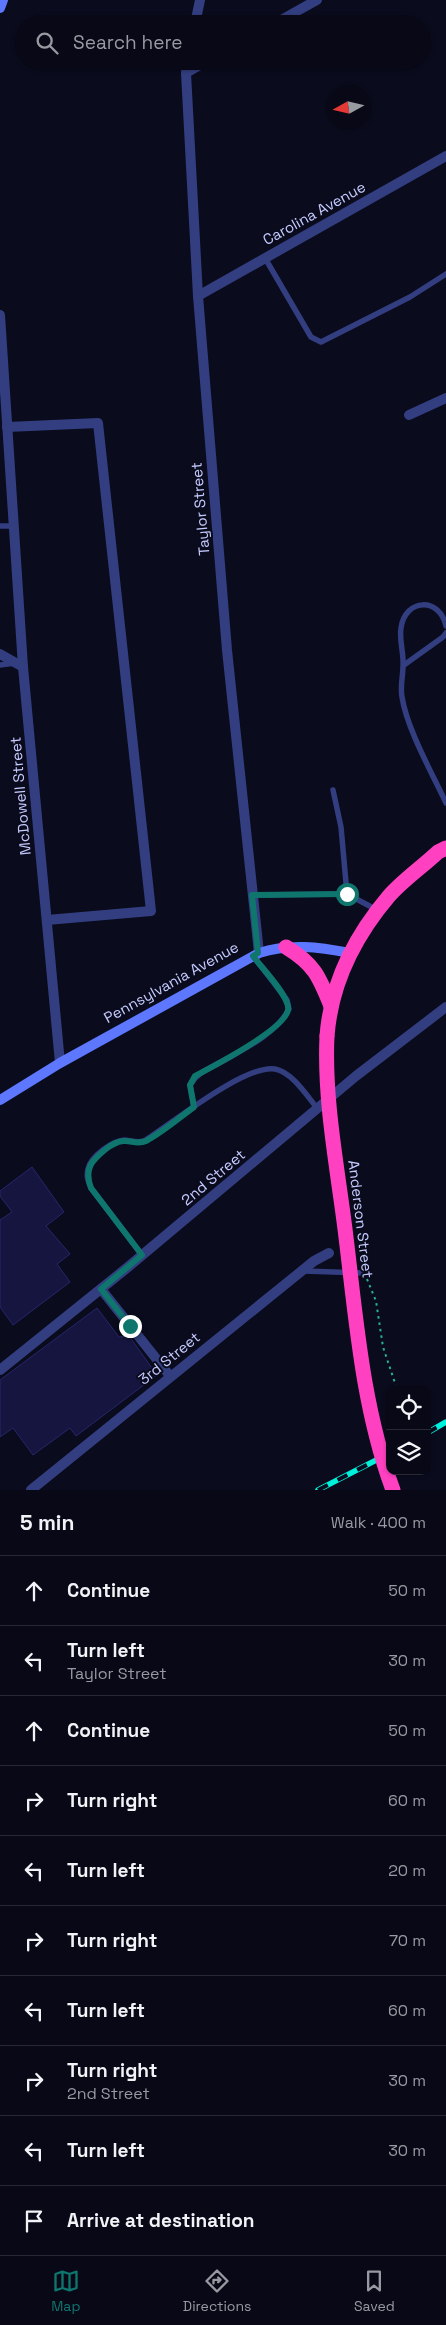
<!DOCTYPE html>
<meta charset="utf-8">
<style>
body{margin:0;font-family:"Space Grotesk",sans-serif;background:#161623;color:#f1f3f6}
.controls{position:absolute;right:15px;bottom:15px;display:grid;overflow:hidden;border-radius:10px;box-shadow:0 1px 4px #0004}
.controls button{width:45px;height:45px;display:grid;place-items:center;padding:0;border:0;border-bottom:1px solid #292935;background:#080816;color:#f1f3f6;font:25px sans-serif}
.compass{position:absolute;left:326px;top:85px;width:45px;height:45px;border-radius:50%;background:#080816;box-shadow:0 1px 4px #0004;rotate:262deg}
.stop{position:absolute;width:15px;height:15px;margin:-11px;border:4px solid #0f766e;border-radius:50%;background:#fff}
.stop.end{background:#0f766e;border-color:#fff;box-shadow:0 1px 5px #0008}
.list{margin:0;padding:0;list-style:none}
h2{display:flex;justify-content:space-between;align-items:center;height:65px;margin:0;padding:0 20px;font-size:21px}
h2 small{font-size:16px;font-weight:400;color:#989aa1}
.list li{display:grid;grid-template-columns:32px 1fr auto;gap:15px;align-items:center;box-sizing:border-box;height:70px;padding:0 20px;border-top:1px solid #292935}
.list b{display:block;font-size:19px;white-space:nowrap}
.list p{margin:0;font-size:16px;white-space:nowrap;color:#989aa1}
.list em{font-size:16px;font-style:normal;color:#989aa1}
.icon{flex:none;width:28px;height:28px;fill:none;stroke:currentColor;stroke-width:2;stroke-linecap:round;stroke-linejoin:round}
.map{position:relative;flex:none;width:446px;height:1490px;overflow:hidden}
.search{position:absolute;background:#080816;box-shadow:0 1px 4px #0004;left:15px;right:15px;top:15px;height:55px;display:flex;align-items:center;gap:12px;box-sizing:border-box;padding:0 18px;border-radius:28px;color:#989aa1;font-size:19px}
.sheet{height:765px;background:#080816}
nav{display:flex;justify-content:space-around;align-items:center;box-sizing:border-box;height:70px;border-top:1px solid #292935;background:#080816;font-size:14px;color:#989aa1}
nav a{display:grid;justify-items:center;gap:2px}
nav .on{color:#0f766e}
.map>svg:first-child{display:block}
.building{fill:#16153f;stroke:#26266c}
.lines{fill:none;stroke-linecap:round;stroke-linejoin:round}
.path{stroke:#26b38f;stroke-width:2;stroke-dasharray:2.5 4;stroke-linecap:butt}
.lane{stroke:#323e7f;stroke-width:5.5}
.street{stroke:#323e7f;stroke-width:10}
.secondary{stroke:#5d78ff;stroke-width:10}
.highway{stroke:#ff41c1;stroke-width:15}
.rail-casing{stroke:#00f1db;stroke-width:5.5}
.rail{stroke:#0a0b1d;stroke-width:4;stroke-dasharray:11;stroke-linecap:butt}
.highway-bridge{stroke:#ff41c1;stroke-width:15}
.route{stroke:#0f766e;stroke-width:6}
.labels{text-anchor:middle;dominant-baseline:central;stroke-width:4;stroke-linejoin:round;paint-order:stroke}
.street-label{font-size:15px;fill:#c6cbff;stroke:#0a0b1d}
</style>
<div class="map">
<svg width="446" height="1490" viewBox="0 0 446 1490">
<rect width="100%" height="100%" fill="#0a0b1d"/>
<g class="building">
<path d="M 32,1167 L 64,1212 L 46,1226 L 70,1254 L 57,1264 L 70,1282 L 13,1325 L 0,1307 L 0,1220 L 12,1212 L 0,1196 L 0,1191 Z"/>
<path d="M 97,1308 L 119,1337 L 129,1336 L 157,1375 L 76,1436 L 70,1428 L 33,1455 L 13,1428 L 0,1437 L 0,1380 Z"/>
</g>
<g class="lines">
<path class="path" d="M 367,1279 L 376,1301 L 383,1347 L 397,1389"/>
<g class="lane">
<path d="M 265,258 L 311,337 L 321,342 L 410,297 L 446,274"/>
<path d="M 0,526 L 14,526"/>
<path d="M 446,626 C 440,597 405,598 401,628 C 399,641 404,653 403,666 C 403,676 400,686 402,697 C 407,729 432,773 446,803"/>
<path d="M 0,665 L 15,663"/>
<path d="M 404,665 L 443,637 L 446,633"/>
<path d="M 333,790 L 341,827 L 347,894"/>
<path d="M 252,895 L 347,894 L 377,910"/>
<path d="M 194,1107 L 190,1085 C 197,1073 208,1069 221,1062 C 244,1049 276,1034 289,1009 L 287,1000 L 253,956"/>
<path d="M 142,1255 L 91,1188 C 88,1181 86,1176 88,1169 C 90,1157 113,1140 125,1140 C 133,1141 136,1143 144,1141 C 171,1124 245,1064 275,1069 C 292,1072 307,1096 317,1108"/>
<path d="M 304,1271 L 363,1273"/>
</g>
<g class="street">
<path d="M 195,24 L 200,0"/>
<path d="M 274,24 L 317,0"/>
<path d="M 188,61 L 186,73 L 198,296 L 227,650 L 259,953"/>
<path d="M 186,73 L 207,61"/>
<path d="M 198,296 L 446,156"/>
<path d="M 0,315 L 23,667 L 60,1063"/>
<path d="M 409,415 L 446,398"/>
<path d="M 7,427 L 98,423 L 151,911 L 47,920"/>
<path d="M 0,654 L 23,667"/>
<path d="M 101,1289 L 170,1376"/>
<path d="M 0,1370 L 128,1267 L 356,1076 L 446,1007"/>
<path d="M 31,1490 L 314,1261 L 329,1253"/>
</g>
<g class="secondary">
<path d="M 0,8 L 3,0"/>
<path d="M 0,1100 L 60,1063 L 259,953 C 290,943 319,947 350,953"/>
</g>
<g class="highway">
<path d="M 286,947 C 314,964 319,976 331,1006"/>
<path d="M 327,1036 C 331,984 355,936 389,896 C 403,880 422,867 438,852 L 446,848"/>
</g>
<defs>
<g id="rail">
<path d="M 427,1433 L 446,1422"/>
<path d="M 318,1490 L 390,1453"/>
</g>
</defs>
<use href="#rail" class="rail-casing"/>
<use href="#rail" class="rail"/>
<path class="highway-bridge" d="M 327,1036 C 324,1100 337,1165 345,1229 C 356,1317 362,1406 393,1490"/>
</g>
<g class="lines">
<path class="route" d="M 130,1326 L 101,1289 L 142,1255 L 91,1188 C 84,1169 91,1161 106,1149 C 111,1145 116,1142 123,1141 C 131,1140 137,1145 146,1141 C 163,1132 179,1118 194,1107 L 190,1085 L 195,1076 C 214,1066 285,1029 288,1010 C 291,998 261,967 253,956 L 258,953 L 252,895 L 347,894"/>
</g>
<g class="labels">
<g class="street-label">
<text transform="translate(314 213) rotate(-29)">Carolina Avenue</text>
<text transform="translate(200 509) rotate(-95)">Taylor Street</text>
<text transform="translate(20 796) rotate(-95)">McDowell Street</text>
<text transform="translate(171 982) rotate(-29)">Pennsylvania Avenue</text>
<text transform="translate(213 1177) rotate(-40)">2nd Street</text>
<text transform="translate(361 1219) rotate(83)">Anderson Street</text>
<text transform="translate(169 1358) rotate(-39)">3rd Street</text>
</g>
</g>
</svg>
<div class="controls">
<button><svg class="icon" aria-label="locate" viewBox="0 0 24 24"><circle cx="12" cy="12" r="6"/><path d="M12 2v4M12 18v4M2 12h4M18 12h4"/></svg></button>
<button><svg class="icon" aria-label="layers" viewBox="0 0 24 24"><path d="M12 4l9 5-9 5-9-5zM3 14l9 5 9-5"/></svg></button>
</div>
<svg class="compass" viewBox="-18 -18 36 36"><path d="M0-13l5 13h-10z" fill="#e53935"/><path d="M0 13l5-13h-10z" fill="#989aa1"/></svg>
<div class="stop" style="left:347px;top:894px"></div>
<div class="stop end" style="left:130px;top:1326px"></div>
<div class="search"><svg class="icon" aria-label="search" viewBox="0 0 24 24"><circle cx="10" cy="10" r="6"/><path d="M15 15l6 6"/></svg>Search here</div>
</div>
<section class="sheet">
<h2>5 min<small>Walk · 400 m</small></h2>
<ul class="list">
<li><svg class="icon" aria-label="ahead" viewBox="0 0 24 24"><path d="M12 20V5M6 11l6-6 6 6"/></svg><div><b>Continue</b></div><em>50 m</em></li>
<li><svg class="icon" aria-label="left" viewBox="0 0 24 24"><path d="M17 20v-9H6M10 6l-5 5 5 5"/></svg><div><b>Turn left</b><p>Taylor Street</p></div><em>30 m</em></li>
<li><svg class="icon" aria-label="ahead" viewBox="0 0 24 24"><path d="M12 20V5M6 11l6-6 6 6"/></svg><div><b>Continue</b></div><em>50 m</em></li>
<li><svg class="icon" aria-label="right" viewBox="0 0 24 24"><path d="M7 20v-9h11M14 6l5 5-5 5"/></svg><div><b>Turn right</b></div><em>60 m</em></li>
<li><svg class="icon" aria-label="left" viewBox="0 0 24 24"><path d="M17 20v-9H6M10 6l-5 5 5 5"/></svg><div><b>Turn left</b></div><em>20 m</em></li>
<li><svg class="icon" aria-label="right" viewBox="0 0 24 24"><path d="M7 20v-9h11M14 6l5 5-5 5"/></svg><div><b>Turn right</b></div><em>70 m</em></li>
<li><svg class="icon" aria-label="left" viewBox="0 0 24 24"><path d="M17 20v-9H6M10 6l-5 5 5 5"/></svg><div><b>Turn left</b></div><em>60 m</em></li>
<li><svg class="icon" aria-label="right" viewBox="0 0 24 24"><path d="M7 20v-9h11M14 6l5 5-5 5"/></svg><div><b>Turn right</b><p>2nd Street</p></div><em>30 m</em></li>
<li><svg class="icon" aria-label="left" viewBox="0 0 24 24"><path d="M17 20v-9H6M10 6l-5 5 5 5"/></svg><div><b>Turn left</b></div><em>30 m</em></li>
<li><svg class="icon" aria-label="arrive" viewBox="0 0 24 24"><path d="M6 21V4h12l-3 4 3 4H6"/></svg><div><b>Arrive at destination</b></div></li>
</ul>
</section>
<nav>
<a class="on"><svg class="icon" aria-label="map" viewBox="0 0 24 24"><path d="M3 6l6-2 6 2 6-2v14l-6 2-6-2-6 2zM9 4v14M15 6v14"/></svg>Map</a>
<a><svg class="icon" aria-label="directions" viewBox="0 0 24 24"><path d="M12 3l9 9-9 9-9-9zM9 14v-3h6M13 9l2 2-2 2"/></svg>Directions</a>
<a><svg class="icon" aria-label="saved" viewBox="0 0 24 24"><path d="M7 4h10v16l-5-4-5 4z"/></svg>Saved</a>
</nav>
